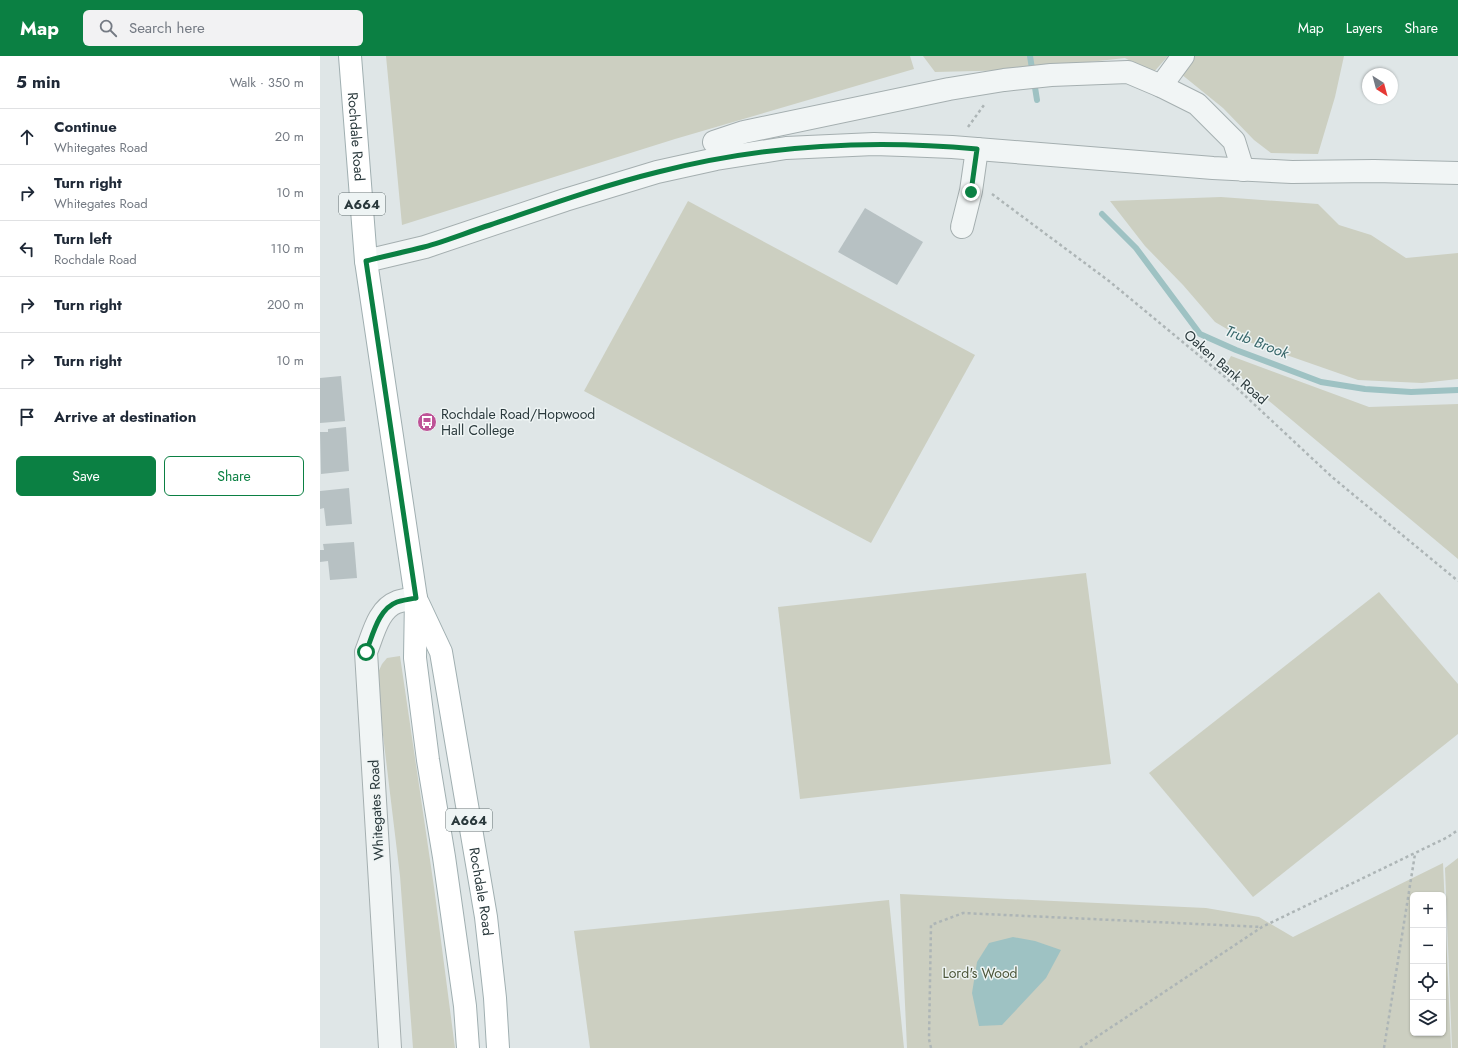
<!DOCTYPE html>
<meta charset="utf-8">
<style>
body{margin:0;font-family:Jost,sans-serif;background:#f2f2f3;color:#1f2937}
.controls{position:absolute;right:12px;bottom:12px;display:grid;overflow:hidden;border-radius:6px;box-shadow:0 1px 3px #0004}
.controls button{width:36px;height:36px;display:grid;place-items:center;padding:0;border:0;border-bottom:1px solid #e0e1e3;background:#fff;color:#1f2937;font:20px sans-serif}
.compass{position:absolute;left:1042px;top:12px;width:36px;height:36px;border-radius:50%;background:#fff;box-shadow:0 1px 3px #0004;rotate:144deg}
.stop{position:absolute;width:12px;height:12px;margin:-9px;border:3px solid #0b8043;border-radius:50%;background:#fff}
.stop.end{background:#0b8043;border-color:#fff;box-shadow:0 1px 4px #0008}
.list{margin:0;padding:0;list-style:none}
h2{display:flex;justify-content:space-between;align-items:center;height:52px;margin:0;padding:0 16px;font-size:17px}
h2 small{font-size:13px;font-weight:400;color:#747a83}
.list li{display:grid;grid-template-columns:26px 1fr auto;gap:12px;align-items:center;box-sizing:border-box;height:56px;padding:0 16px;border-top:1px solid #e0e1e3}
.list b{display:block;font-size:15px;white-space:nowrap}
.list p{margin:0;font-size:13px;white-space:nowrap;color:#747a83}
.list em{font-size:13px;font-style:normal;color:#747a83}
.actions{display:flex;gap:8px;padding:12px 16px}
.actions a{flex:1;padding:9px 0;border:1px solid #0b8043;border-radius:6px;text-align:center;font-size:14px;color:#0b8043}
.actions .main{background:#0b8043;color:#fff}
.icon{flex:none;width:22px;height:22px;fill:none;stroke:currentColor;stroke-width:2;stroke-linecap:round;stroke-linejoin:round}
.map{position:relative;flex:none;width:1138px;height:992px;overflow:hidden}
header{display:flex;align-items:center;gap:24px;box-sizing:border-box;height:56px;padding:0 20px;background:#0b8043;color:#fff}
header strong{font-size:19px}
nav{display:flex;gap:22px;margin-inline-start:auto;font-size:14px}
.search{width:280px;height:36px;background:#f2f2f3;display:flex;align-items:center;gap:10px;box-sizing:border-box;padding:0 14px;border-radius:6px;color:#747a83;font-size:15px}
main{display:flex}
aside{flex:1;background:#fff}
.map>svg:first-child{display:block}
.green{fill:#cccfc1;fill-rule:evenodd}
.water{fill:#9ec2c3}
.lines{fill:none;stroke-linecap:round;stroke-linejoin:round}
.stream{stroke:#9ec2c3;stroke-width:6}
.building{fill:#b7c1c3}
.minor-casing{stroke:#a5afb0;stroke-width:24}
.major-casing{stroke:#a0afb1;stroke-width:24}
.path{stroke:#adb5b6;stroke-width:2.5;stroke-dasharray:3 3;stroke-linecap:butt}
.minor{stroke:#f1f5f5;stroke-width:22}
.major{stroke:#fff;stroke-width:22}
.route{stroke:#0b8043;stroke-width:5}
.labels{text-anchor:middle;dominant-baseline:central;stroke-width:3;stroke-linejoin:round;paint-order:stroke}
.shield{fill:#eef4f4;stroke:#657173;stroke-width:1}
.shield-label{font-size:13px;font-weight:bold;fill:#2a393c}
.street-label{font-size:14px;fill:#2a393c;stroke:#eef4f4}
.poi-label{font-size:14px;fill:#2a393c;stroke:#eef4f4;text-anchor:start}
.park-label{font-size:14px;fill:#4c5639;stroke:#eef4f4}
.water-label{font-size:15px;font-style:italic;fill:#39686b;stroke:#eef4f4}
</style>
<header>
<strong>Map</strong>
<div class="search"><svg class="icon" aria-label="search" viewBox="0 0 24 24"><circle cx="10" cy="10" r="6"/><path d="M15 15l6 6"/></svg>Search here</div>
<nav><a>Map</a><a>Layers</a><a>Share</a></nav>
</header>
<main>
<aside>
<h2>5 min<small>Walk · 350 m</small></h2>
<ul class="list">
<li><svg class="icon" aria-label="ahead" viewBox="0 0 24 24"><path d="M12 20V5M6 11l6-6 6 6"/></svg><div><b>Continue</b><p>Whitegates Road</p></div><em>20 m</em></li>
<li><svg class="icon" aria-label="right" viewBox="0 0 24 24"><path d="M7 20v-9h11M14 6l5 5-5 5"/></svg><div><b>Turn right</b><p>Whitegates Road</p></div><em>10 m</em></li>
<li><svg class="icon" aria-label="left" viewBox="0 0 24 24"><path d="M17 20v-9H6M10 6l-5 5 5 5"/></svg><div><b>Turn left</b><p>Rochdale Road</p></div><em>110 m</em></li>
<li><svg class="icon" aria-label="right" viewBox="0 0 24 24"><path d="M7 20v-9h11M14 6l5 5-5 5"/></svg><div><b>Turn right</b></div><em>200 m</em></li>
<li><svg class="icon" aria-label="right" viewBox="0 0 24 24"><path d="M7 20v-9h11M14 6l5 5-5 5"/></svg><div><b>Turn right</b></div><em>10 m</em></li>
<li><svg class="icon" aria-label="arrive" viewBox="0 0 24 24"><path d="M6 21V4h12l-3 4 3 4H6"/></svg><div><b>Arrive at destination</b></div></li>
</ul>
<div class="actions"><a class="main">Save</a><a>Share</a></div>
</aside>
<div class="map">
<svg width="1138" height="992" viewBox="0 0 1138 992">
<rect width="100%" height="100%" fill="#dfe6e7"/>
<g class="green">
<path d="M 66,0 L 590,0 L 594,13 L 355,83 L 82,169 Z"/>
<path d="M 603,0 L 848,0 L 833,17 L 805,2 L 698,14 L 615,16 Z"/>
<path d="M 874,0 L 1024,0 L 1015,41 L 998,98 L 951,97 L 934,84 L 903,52 L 861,18 Z"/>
<path d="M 901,141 L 998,148 L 1019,169 L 1051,179 L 1086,202 L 1138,197 L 1138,323 L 1102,327 L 1038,324 L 929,286 L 895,266 L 863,229 L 825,190 L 790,145 Z"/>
<path d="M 368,145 L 655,299 L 551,487 L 264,335 Z"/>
<path d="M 911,300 L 1049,351 L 1138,348 L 1138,503 L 906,309 Z"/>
<path d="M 766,517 L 791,708 L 480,743 L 458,551 Z"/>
<path d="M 1059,536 L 1138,628 L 1138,678 L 933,841 L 829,717 Z"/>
<path d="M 80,600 L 114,831 L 135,992 L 93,992 L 80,820 L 56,621 L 62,608 L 67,602 Z"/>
<path d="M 1138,802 L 1138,992 L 1132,992 L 1125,812 Z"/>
<path d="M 1123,807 L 1131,992 L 587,992 L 580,838 L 886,852 L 939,861 L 973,881 ZM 1093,839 L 1123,839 L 1123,977 L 1093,977 Z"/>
<path d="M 569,844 L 584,992 L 270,992 L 254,875 Z"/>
</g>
<path class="water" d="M 693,881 L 715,885 L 741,894 L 726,922 L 682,969 L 659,970 L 652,937 L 657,906 L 669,887 Z"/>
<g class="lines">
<g class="stream">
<path d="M 710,0 L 717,44"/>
<path d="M 782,158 L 816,192 L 880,278 L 916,294 L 1001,326 L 1045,333 L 1091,336 L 1138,334"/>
</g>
</g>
<g class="building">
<path d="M 545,152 L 603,186 L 577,229 L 518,196 Z"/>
<path d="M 21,320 L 25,365 L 0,367 L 0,322 Z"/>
<path d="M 26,371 L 29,415 L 1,418 L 0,376 L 8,376 L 8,373 Z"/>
<path d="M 29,432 L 32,468 L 6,470 L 4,452 L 0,453 L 0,435 Z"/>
<path d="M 34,486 L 37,522 L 10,524 L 8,505 L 0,506 L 0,494 L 4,494 L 3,488 Z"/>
</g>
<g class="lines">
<defs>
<g id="minor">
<path d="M 841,30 L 863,0"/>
<path d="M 394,86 L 424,76 L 629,33 L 684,24 L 731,19 L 808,16 L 841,30 L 877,48 L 914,85 L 923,114"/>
<path d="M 642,171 L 651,135 L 657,93"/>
<path d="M 46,205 L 105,191 L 245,144 L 337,116 L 396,103 L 466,92 L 554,88 L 583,89 L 632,91 L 893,112 L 972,116 L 1054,115 L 1138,117"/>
<path d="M 70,992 L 46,596 C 53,579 58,553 77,546 C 83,544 90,543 96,542"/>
</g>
<g id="major">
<path id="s1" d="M 30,0 L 46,205 L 96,542 L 95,602 L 108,704 L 124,801 L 145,950 L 148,992"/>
<path id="s2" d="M 98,547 L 121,596 L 166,861 L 175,942 L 178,992"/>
</g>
</defs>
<use href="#minor" class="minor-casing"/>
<use href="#major" class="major-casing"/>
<g class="path">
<path d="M 648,71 L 664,49"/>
<path d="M 672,138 L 789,225 L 905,321 L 1012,421 L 1138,525"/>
<path d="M 611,992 L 609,983 L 611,869 L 643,857 L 942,871"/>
<path d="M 760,992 L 942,871 L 1128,781 L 1138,774"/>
<path d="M 1064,992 L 1095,798"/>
</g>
<use href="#minor" class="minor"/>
<use href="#major" class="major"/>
</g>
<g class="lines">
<path class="route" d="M 46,596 C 53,579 58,553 77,546 C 83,544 90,543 96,542 L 46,205 C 65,200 85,196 104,191 C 126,185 148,176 170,169 C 226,150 281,130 338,116 C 443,89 550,83 657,93 L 651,136"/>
</g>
<defs>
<symbol id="bus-disc" viewBox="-11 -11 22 22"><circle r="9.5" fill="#be5297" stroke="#eef4f4"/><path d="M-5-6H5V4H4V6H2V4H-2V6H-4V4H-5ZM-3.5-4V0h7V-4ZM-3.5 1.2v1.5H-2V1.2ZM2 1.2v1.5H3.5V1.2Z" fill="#fff"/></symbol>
</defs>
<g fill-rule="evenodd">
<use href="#bus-disc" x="96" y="355" width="22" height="22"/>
</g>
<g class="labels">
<g class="shield">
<rect x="19" y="137" width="46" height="22" rx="3"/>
<rect x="126" y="753" width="46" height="22" rx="3"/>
</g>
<g class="shield-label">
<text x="42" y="148">A664</text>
<text x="149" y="764">A664</text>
</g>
<g class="street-label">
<text stroke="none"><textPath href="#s1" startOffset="81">Rochdale Road</textPath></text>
<text transform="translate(906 311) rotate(41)">Oaken Bank Road</text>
<text transform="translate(56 754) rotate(-93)">Whitegates Road</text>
<text stroke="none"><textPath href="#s2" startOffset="297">Rochdale Road</textPath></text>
</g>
<g class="poi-label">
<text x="121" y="358">Rochdale Road/Hopwood<tspan x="121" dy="16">Hall College</tspan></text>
</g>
<g class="park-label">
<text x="660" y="917">Lord's Wood</text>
</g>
<g class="water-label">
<text transform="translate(937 286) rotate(21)">Trub Brook</text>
</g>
</g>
</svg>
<div class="controls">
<button>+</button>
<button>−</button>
<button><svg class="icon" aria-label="locate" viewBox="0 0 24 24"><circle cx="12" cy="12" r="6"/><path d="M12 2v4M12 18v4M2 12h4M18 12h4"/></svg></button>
<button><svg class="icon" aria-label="layers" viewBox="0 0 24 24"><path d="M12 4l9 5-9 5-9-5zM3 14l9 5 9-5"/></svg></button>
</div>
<svg class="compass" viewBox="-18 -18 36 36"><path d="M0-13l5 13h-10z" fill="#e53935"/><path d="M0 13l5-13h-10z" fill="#747a83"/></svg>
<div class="stop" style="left:46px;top:596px"></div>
<div class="stop end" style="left:651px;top:136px"></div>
</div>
</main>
